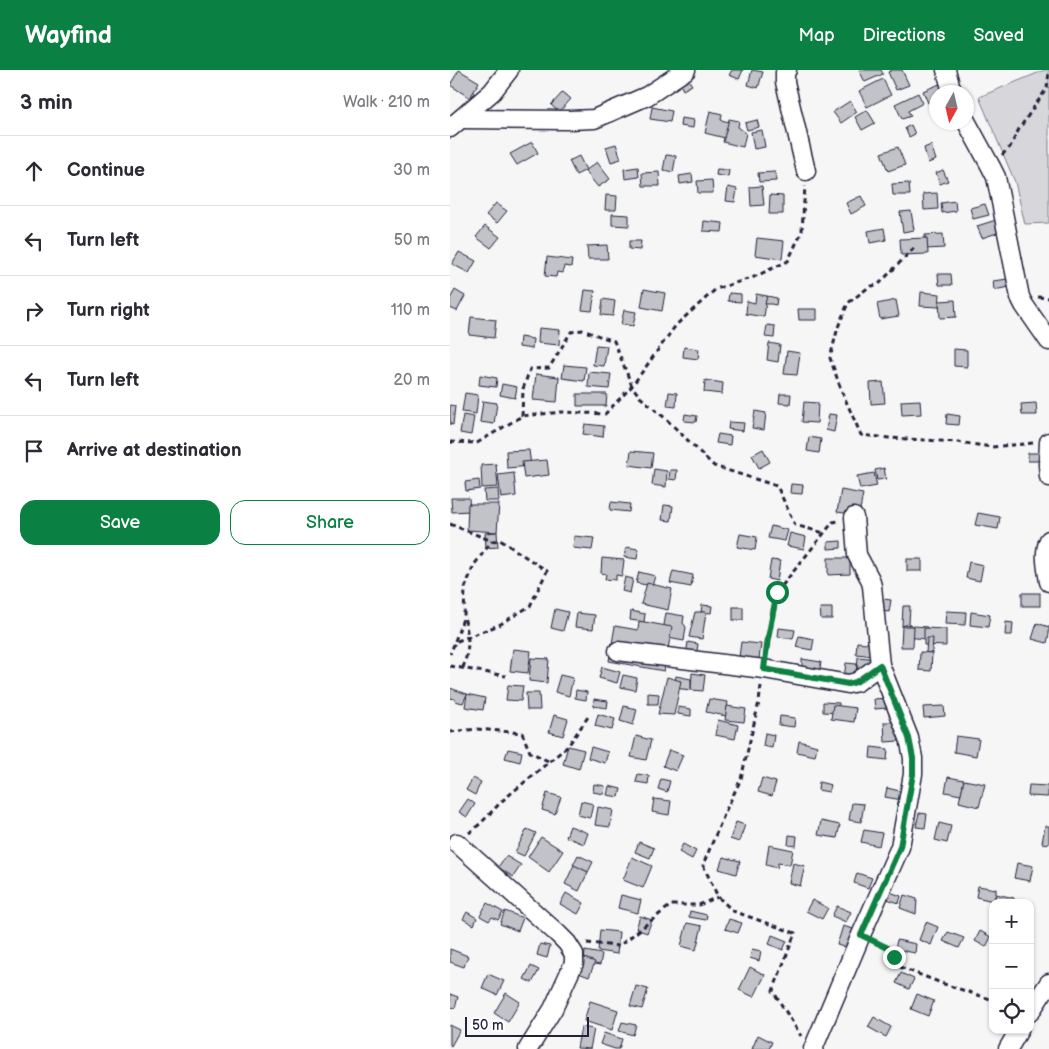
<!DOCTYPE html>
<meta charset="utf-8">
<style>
body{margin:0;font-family:"Balsamiq Sans",sans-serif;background:#f7f7f7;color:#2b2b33}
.controls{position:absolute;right:15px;bottom:15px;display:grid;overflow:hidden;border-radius:10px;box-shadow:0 1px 4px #0004}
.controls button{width:45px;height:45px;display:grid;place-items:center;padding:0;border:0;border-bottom:1px solid #e1e1e2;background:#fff;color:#2b2b33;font:25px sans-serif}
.compass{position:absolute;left:479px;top:15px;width:45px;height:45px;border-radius:50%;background:#fff;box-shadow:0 1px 4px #0004;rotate:188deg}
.scale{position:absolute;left:15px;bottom:12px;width:124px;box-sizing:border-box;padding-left:5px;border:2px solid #22223b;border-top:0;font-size:14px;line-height:18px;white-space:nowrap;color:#22223b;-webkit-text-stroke:4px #fff;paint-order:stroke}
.stop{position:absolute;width:15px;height:15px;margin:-11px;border:4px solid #0b8043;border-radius:50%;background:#fff}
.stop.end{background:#0b8043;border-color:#fff;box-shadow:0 1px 5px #0008}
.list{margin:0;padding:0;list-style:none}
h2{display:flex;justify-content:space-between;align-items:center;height:65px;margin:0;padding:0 20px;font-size:21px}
h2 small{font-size:16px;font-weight:400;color:#7c7c81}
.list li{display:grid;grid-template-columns:32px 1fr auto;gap:15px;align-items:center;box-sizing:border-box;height:70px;padding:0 20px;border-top:1px solid #e1e1e2}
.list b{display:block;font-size:19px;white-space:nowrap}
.list em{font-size:16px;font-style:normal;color:#7c7c81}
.actions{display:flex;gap:10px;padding:15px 20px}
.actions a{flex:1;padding:11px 0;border:1px solid #0b8043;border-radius:15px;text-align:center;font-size:18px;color:#0b8043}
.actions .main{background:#0b8043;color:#fff}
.icon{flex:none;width:28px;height:28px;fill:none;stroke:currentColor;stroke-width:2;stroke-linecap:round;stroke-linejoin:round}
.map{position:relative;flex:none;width:599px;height:979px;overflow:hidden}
header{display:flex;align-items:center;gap:30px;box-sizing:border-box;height:70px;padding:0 25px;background:#0b8043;color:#fff}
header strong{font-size:24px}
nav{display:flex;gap:28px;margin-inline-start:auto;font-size:18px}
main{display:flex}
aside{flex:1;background:#fff}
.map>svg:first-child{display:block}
.green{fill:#d7d7db;stroke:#7c7c8b}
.building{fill:#c2c2c9;stroke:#22223b}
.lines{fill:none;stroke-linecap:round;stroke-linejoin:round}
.minor-casing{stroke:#22223b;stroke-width:21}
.path{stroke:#22223b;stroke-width:3;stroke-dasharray:5 4;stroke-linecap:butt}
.minor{stroke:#fff;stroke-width:18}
.route{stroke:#0b8043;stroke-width:6}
</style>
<header>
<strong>Wayfind</strong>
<nav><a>Map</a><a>Directions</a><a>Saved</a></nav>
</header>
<main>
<aside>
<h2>3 min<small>Walk · 210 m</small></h2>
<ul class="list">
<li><svg class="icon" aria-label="ahead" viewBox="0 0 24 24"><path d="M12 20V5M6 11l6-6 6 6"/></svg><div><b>Continue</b></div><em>30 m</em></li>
<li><svg class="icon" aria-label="left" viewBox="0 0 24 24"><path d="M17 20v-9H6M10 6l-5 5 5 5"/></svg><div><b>Turn left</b></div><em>50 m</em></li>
<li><svg class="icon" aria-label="right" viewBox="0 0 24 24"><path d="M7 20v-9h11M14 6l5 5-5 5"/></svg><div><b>Turn right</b></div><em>110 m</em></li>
<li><svg class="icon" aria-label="left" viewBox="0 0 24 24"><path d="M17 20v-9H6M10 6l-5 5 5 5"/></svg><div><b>Turn left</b></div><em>20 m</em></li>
<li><svg class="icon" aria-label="arrive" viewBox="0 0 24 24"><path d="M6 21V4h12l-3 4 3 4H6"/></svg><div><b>Arrive at destination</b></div></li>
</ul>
<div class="actions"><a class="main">Save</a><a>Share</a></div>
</aside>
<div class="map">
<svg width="599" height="979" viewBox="0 0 599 979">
<rect width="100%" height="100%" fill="#f6f6f7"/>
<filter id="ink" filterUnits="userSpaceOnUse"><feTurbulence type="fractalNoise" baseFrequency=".02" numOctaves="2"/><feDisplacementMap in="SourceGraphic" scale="10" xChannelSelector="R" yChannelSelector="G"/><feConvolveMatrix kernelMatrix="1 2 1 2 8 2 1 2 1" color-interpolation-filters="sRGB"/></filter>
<g filter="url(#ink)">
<path class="green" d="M 595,0 L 599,0 L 599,153 L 575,154 L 565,112 L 529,27 Z"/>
<g class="building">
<path d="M 9,0 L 29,12 L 20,28 L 0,15 Z"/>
<path d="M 282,0 L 293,0 L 289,9 L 279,5 Z"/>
<path d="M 302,0 L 313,2 L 308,18 L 298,15 Z"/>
<path d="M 409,0 L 431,0 L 433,4 L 415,12 Z"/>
<path d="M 442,0 L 452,0 L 459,15 L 446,20 L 438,2 Z"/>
<path d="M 238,9 L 242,15 L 233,20 L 230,14 Z"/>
<path d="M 433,9 L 441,25 L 417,37 L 409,21 Z"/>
<path d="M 492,13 L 496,22 L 487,22 L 487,29 L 478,33 L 473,21 Z"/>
<path d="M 113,22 L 121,29 L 109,42 L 101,35 Z"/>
<path d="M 468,23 L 473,33 L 458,41 L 461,46 L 452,49 L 445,34 Z"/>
<path d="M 400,31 L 407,42 L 391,53 L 383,42 Z"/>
<path d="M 202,37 L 222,41 L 220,52 L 200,49 Z"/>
<path d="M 417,40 L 425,53 L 412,60 L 405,47 Z"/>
<path d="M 260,41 L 272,44 L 271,50 L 279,52 L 275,68 L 255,63 Z"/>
<path d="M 231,48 L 244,50 L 243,58 L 230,56 Z"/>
<path d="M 279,49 L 289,51 L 288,57 L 296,63 L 293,77 L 273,72 Z"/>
<path d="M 307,50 L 309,57 L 297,60 L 295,53 Z"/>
<path d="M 461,55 L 465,64 L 459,67 L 455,58 Z"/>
<path d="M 312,60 L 315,77 L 304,79 L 301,62 Z"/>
<path d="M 82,72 L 88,83 L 67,95 L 60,84 Z"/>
<path d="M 166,74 L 171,89 L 161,92 L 156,77 Z"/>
<path d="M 481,75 L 486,90 L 478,93 L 474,78 Z"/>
<path d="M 448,77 L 455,95 L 438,101 L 431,83 Z"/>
<path d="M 216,85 L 226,86 L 223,102 L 213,100 Z"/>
<path d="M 129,86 L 136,100 L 126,105 L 119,91 Z"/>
<path d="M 147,92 L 160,109 L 148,117 L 135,101 Z"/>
<path d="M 188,97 L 189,107 L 175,109 L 174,99 Z"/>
<path d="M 267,99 L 279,100 L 278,107 L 266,105 Z"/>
<path d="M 493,100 L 498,111 L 490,114 L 486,103 Z"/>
<path d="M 209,102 L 210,116 L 193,116 L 192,103 Z"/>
<path d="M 325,102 L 326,111 L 309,112 L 308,103 Z"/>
<path d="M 242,104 L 243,112 L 230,114 L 229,106 Z"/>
<path d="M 262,110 L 263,123 L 248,123 L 247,111 Z"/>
<path d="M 459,113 L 460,125 L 443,125 L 442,114 Z"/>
<path d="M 312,116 L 314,135 L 301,136 L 300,117 Z"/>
<path d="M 278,117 L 287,119 L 285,132 L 276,131 Z"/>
<path d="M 487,123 L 488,139 L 474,140 L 473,124 Z"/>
<path d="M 156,125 L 167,126 L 166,140 L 155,140 Z"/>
<path d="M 320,125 L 333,126 L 333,144 L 319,144 Z"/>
<path d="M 411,126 L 416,136 L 401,144 L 396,133 Z"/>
<path d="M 505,131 L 506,141 L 492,143 L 491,133 Z"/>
<path d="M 46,133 L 57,141 L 47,153 L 36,145 Z"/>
<path d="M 535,134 L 539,145 L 523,149 L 520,138 Z"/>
<path d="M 461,141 L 464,160 L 453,162 L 450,142 Z"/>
<path d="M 162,144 L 179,145 L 179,156 L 162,155 Z"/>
<path d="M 546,150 L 550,162 L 532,168 L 527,156 Z"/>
<path d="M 254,151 L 273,153 L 272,162 L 253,161 Z"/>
<path d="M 35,156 L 50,167 L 41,178 L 26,167 Z"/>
<path d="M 434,158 L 436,170 L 420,173 L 418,161 Z"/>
<path d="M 493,164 L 494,178 L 476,179 L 475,165 Z"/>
<path d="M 307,168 L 334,171 L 332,189 L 305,185 Z"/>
<path d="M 477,168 L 478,184 L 451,185 L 450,169 Z"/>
<path d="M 179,171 L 191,171 L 190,180 L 179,179 Z"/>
<path d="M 157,175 L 158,189 L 138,189 L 137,176 Z"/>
<path d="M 9,182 L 26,191 L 19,203 L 2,194 Z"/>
<path d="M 97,187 L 122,190 L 121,197 L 114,196 L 113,203 L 107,202 L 106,207 L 95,206 Z"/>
<path d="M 488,204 L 501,204 L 502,215 L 489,215 Z"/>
<path d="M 558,209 L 559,217 L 544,220 L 543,211 Z"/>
<path d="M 194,219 L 215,223 L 212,241 L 191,237 Z"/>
<path d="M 5,220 L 15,226 L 7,241 L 0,238 L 0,229 Z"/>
<path d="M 135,220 L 145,221 L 142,241 L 132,240 Z"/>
<path d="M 471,222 L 490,224 L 489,237 L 470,236 Z"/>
<path d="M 279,223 L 291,224 L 291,232 L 278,231 Z"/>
<path d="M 306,224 L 317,226 L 314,247 L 296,244 L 297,231 L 305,233 Z"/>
<path d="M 317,226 L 327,228 L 326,235 L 321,234 L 315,234 Z"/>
<path d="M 153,229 L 165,231 L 163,246 L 151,245 Z"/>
<path d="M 446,230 L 449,246 L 430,249 L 427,234 Z"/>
<path d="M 505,230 L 506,247 L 490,248 L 489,231 Z"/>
<path d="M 348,239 L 367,239 L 367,250 L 349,250 Z"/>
<path d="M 174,240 L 186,242 L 183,256 L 171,254 Z"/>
<path d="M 21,247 L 46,250 L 44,268 L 19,265 Z"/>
<path d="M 317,255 L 325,256 L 324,268 L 315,267 Z"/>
<path d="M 89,258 L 110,260 L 109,275 L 88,273 Z"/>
<path d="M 70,267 L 83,269 L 82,279 L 69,277 Z"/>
<path d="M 319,273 L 330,275 L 328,292 L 317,290 Z"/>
<path d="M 146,275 L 157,276 L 154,296 L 143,295 Z"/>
<path d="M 234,277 L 249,279 L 248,289 L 233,287 Z"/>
<path d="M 504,279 L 517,280 L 517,297 L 504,296 Z"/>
<path d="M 337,281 L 350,283 L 347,305 L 334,304 Z"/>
<path d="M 114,295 L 136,297 L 134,311 L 112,308 Z"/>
<path d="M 139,302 L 161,304 L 159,319 L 138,317 Z"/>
<path d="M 86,304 L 109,307 L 107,332 L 83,330 Z"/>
<path d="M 30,305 L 47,308 L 46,317 L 29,315 Z"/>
<path d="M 255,310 L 273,313 L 272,324 L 254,322 Z"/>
<path d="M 433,312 L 435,333 L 421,334 L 420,313 Z"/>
<path d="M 52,314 L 67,317 L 65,328 L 50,325 Z"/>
<path d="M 219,322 L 227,323 L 226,337 L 217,336 Z"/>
<path d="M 15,323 L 28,325 L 26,344 L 12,342 Z"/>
<path d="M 127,324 L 157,324 L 156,336 L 127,336 Z"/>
<path d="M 330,324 L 341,324 L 340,334 L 329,333 Z"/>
<path d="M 470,330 L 471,344 L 452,345 L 451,331 Z"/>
<path d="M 33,331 L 47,333 L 44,354 L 30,352 Z"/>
<path d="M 354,332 L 368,333 L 367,353 L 352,352 Z"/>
<path d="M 586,333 L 587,345 L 572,345 L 571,334 Z"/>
<path d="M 0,335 L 5,336 L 3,355 L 0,354 Z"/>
<path d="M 305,341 L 316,343 L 314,360 L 302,358 Z"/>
<path d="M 235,344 L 247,346 L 246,352 L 234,351 Z"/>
<path d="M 379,344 L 387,345 L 384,362 L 376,360 Z"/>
<path d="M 497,344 L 510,346 L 509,355 L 496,354 Z"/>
<path d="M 13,345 L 24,347 L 21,365 L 10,363 Z"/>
<path d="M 279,352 L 294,353 L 293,361 L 278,359 Z"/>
<path d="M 135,354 L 154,356 L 153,367 L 133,364 Z"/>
<path d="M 268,364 L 281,366 L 280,375 L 266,373 Z"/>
<path d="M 359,367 L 371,369 L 369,383 L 357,381 Z"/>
<path d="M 313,379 L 320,392 L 309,398 L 302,385 Z"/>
<path d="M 79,380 L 81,396 L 57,398 L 56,381 Z"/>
<path d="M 181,381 L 203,383 L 201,398 L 179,395 Z"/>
<path d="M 578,383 L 590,383 L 589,391 L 578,391 Z"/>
<path d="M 97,390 L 99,405 L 74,408 L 72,392 Z"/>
<path d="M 46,394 L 48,417 L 32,418 L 31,395 Z"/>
<path d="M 434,398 L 436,409 L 427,410 L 425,400 Z"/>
<path d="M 204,399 L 217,401 L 216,417 L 202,415 Z"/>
<path d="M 220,400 L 227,400 L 226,410 L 219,409 Z"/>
<path d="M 64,403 L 66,426 L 51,428 L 48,405 Z"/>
<path d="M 424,403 L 427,416 L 410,419 L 407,406 Z"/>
<path d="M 29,410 L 30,419 L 16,421 L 15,412 Z"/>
<path d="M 341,414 L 353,415 L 352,424 L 340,423 Z"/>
<path d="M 48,419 L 49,431 L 35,431 L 34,420 Z"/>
<path d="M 391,420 L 413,424 L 409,445 L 387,442 Z"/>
<path d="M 1,428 L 19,428 L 20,441 L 2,442 Z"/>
<path d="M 161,432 L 180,434 L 179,442 L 160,440 Z"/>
<path d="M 18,434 L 49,434 L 47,462 L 17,460 Z"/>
<path d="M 214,435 L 223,436 L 221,451 L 212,450 Z"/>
<path d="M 528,443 L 550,447 L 548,459 L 525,455 Z"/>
<path d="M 321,456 L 338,460 L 335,471 L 318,468 Z"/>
<path d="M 47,462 L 48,477 L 36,478 L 35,463 Z"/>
<path d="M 340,463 L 356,467 L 354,479 L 337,476 Z"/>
<path d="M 290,464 L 307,467 L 305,480 L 287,477 Z"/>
<path d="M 124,466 L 144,468 L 142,480 L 123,478 Z"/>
<path d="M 391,471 L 391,478 L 378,479 L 378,472 Z"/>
<path d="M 176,477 L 188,479 L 187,489 L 174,487 Z"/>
<path d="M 152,488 L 174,490 L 172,506 L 166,505 L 166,510 L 155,509 L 156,504 L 151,503 Z"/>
<path d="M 378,488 L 400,488 L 400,504 L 378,505 Z"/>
<rect x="457" y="489" width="15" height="12"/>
<path d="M 321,490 L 330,491 L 327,511 L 318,509 Z"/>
<path d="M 519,492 L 533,495 L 530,511 L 516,508 Z"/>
<path d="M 223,501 L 243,505 L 241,517 L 220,513 Z"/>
<path d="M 189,502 L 205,506 L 202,516 L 186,513 Z"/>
<path d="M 175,507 L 183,509 L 180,523 L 172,521 Z"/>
<path d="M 197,513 L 222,519 L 218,540 L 191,534 Z"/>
<rect x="572" y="523" width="18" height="13"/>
<path d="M 433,529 L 441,530 L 439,542 L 431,541 Z"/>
<path d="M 252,535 L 262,536 L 261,543 L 251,542 Z"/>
<path d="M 453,536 L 460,536 L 459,554 L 452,556 Z"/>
<rect x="283" y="537" width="10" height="13"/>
<path d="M 370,538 L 382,538 L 382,549 L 371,549 Z"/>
<path d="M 105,539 L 118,542 L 113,561 L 101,558 Z"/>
<path d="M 181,541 L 195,544 L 194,552 L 180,550 Z"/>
<path d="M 496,541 L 516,542 L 515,555 L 495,554 Z"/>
<path d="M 245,542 L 256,542 L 252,569 L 239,567 Z"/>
<path d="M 521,542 L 540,545 L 538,557 L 520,555 Z"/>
<path d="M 127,543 L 145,545 L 143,559 L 125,557 Z"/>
<path d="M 216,543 L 234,546 L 233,553 L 236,557 L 234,571 L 212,567 Z"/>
<path d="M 189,551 L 222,557 L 214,601 L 159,591 L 165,556 L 188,560 Z"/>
<path d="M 556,552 L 563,553 L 562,565 L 555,565 Z"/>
<path d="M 587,553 L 599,557 L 599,564 L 597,573 L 582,569 Z"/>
<path d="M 459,554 L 464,556 L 477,557 L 475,569 L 457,567 Z"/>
<path d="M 452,556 L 464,556 L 463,577 L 451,577 Z"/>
<path d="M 329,558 L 345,560 L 343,569 L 328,567 Z"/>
<path d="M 474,558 L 496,559 L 496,576 L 474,575 Z"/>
<path d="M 349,566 L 364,569 L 362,580 L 346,577 Z"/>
<path d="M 477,568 L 483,568 L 482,583 L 476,583 Z"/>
<path d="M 238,572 L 248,574 L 246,587 L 236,585 Z"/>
<path d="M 291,572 L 311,574 L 309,589 L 289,587 Z"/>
<path d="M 407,572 L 426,574 L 424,586 L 406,584 Z"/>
<path d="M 63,579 L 81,581 L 78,603 L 60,601 Z"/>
<path d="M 470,582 L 482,583 L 481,601 L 469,600 Z"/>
<path d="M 408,587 L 428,589 L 426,602 L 407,599 Z"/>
<path d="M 81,588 L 99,589 L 97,613 L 79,611 Z"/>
<path d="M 352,589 L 371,592 L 369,605 L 352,602 Z"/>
<path d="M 396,593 L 407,594 L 405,609 L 394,608 Z"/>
<path d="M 152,597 L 170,602 L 167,613 L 149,608 Z"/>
<path d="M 242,603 L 255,605 L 253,621 L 241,620 Z"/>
<path d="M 110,605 L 123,608 L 119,626 L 105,622 Z"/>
<path d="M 173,605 L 187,608 L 185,620 L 170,617 Z"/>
<path d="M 226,606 L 241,609 L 241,620 L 224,618 Z"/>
<path d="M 217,607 L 231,611 L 224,645 L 208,644 Z"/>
<path d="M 58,615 L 73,616 L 71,631 L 56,630 Z"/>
<path d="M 0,618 L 17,624 L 13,633 L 5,631 L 5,629 L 0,628 Z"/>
<path d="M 126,620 L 137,622 L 136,630 L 125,628 Z"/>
<path d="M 76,623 L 89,623 L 90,640 L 77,640 Z"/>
<path d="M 198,623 L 209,624 L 208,634 L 198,634 Z"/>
<path d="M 17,624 L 35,628 L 33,640 L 15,637 Z"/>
<path d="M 437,628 L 437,638 L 425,639 L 424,629 Z"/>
<path d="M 144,629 L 158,631 L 157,638 L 143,636 Z"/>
<path d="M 259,629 L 278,632 L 276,646 L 256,642 Z"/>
<path d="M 373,632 L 389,633 L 388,643 L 373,642 Z"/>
<path d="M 383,635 L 406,638 L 404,652 L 381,649 Z"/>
<path d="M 174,636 L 187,639 L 183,655 L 170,651 Z"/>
<path d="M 277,636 L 296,639 L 294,652 L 275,650 Z"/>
<path d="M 494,636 L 495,646 L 474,648 L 473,637 Z"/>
<path d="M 228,637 L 241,639 L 241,646 L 228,644 Z"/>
<path d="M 148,644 L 165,649 L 162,660 L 145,656 Z"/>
<path d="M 104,645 L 118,649 L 113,666 L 99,662 Z"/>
<path d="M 330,646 L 345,648 L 344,657 L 329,655 Z"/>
<path d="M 268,650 L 288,655 L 285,669 L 265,665 Z"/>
<path d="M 434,652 L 448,652 L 449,671 L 435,672 Z"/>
<path d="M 315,663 L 324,665 L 322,678 L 313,676 Z"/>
<path d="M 186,666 L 201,670 L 196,690 L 181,687 Z"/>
<path d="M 506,666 L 529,669 L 526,686 L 504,682 Z"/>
<path d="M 349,671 L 367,676 L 365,686 L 347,682 Z"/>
<path d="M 118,676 L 134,680 L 129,699 L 113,694 Z"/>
<path d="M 141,677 L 158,682 L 155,693 L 138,688 Z"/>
<path d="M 421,677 L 438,679 L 437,690 L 420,688 Z"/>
<path d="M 58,679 L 72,682 L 70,692 L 55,688 Z"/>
<path d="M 219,680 L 233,685 L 226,701 L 213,696 Z"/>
<path d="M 188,704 L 199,706 L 198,714 L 186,712 Z"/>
<path d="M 498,707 L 514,710 L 511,725 L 495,722 Z"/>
<path d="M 23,708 L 31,712 L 25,725 L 16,720 Z"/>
<path d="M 312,708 L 326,712 L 322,726 L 308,722 Z"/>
<path d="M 211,709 L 220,711 L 217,722 L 208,719 Z"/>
<path d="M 514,710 L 535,714 L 529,737 L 509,732 Z"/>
<path d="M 369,712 L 381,715 L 379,722 L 368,720 Z"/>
<path d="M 144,714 L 155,716 L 154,724 L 143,722 Z"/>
<path d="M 579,715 L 598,716 L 598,727 L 578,726 Z"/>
<path d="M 159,716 L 171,719 L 169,727 L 157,725 Z"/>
<path d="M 437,718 L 454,722 L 452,730 L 435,727 Z"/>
<path d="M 97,723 L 111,727 L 105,744 L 92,740 Z"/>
<path d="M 18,729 L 25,734 L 17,747 L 9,742 Z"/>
<path d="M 204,729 L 221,731 L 219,745 L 202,742 Z"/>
<path d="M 131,731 L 143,734 L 140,748 L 128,745 Z"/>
<path d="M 402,733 L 414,734 L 411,752 L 399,750 Z"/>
<path d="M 148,737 L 163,740 L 160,757 L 145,755 Z"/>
<path d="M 469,743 L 477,744 L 475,758 L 466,757 Z"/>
<path d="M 371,751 L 390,755 L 387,768 L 368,765 Z"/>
<path d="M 286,752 L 295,755 L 289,772 L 280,769 Z"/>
<path d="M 489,753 L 501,756 L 497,773 L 485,770 Z"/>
<path d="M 120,756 L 138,763 L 134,774 L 116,767 Z"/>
<path d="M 595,756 L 599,756 L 599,774 L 592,773 Z"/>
<path d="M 77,759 L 86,763 L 74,786 L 65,782 Z"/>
<path d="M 414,760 L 432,763 L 429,776 L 411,772 Z"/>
<path d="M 339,765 L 347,766 L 346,776 L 338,775 Z"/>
<path d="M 91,767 L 113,781 L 99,802 L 78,787 Z"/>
<path d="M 189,772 L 204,778 L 200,788 L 185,782 Z"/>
<path d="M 233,774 L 246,781 L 242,789 L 229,782 Z"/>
<path d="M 319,775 L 343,780 L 340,795 L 328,793 L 327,798 L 316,795 Z"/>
<path d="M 128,785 L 143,792 L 138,802 L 123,795 Z"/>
<path d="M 56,786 L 71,795 L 63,807 L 48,797 Z"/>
<path d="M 182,787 L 202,796 L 193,818 L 173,810 Z"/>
<path d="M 273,787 L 290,791 L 286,804 L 269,799 Z"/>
<path d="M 343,793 L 355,796 L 350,816 L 339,813 Z"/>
<path d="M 567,793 L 583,796 L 580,811 L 564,808 Z"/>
<path d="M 124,795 L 138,802 L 129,821 L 115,814 Z"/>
<path d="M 407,803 L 422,808 L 418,818 L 404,813 Z"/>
<path d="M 528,816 L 546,819 L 546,824 L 543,831 L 526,827 Z"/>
<path d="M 440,822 L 451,826 L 449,833 L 437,829 Z"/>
<path d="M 116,823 L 134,833 L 128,844 L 110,834 Z"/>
<path d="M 546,824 L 564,828 L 563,833 L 544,833 Z"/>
<path d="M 171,825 L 191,830 L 188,843 L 168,838 Z"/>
<path d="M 454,825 L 467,829 L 466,844 L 450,838 Z"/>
<path d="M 362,830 L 378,838 L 372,849 L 356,841 Z"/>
<path d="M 37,833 L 53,842 L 48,850 L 42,847 L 39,851 L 30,846 Z"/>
<path d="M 387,836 L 401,842 L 396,852 L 382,846 Z"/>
<path d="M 55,841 L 73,848 L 68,861 L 50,854 Z"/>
<path d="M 240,841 L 257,845 L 256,850 L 239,847 Z"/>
<path d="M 17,842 L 27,848 L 24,855 L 13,849 Z"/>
<path d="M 190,846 L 202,850 L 197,863 L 186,859 Z"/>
<path d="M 279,849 L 292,853 L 288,863 L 275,859 Z"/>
<path d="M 476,852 L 488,857 L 481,875 L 469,870 Z"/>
<path d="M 237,853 L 252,856 L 246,880 L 231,876 Z"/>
<path d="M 393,856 L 403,859 L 397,878 L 387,875 Z"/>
<path d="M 150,860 L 169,862 L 167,884 L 148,881 Z"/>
<path d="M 530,861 L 541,867 L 536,877 L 525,871 Z"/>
<path d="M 498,862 L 514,868 L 509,878 L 493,871 Z"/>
<path d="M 322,865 L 337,871 L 333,880 L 319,874 Z"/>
<path d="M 447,870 L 466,874 L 465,883 L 445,879 Z"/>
<path d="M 90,874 L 100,876 L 97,888 L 87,885 Z"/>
<path d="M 0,879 L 18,886 L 14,897 L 0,892 Z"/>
<path d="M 302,879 L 311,881 L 309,891 L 300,888 Z"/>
<path d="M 135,881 L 152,884 L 150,895 L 134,892 Z"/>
<path d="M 124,884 L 145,892 L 139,907 L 118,899 Z"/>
<path d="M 81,896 L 89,900 L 82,913 L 74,909 Z"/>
<path d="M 300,897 L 315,905 L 304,927 L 289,920 Z"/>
<path d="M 451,903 L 464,909 L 459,919 L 446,913 Z"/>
<path d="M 38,904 L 54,911 L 47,925 L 32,918 Z"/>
<path d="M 186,916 L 198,919 L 192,939 L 180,936 Z"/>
<path d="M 56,923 L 70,932 L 58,952 L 44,943 Z"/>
<path d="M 0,924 L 8,927 L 5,938 L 0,937 Z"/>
<path d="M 467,924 L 484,931 L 478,946 L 461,939 Z"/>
<path d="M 140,931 L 168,940 L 162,960 L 134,951 Z"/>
<path d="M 424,947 L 441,957 L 436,967 L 418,957 Z"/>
<path d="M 172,952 L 186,955 L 183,965 L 169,961 Z"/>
<path d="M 0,955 L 10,960 L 1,976 L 0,975 Z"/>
<path d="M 131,957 L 144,959 L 140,979 L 127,978 Z"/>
<path d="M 154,963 L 172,969 L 169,979 L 165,979 L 150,974 Z"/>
<path d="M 308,965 L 322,972 L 319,979 L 302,979 Z"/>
</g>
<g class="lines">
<defs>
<g id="minor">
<path d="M 337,0 L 335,2 L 335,12 L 356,101"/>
<path d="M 496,0 L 502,22"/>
<path d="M 11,49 L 120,50 L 144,49 L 197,26 L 236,0"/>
<path d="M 516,51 L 541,97 L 546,107 L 570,227 L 574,235 L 599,271"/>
<path d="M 0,58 L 42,22 L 59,0"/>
<path d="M 599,372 L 598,395 L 599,407"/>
<path d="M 599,470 C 593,484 597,498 599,512"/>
<path d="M 168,581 L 314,599 L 398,614 L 407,612 L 430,595"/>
<path d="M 7,773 L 108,864 L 117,873 L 124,884 L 124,893 L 103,939 L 78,979"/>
<path d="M 580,942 L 599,913"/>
<path d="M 363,979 L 411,865 L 450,777 L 463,704 L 463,688 L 459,668 L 430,595 L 422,516 L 420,509 L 407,485 L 404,447"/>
<path d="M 558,979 L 569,960"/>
</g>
</defs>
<use href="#minor" class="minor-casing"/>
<g class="path">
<path d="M 552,85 L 560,77 L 569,59 L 597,18 L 599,3"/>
<path d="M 464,178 L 429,214 L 419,217 L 398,233 L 388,257 L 380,288 L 392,322 L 411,365 L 439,368 L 508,372 L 541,377 L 584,373"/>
<path d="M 588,227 L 599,228"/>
<path d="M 72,346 L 73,319 L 80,299 L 99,298 L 121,262 L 132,260 L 164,271 L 182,316 L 190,327 L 215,348 L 264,396 L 327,416 L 345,455 L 374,463"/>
<path d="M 0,372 L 27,373 L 72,346 L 112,342 L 155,344 L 182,316 L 226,255 L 266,219 L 304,207 L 338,191 L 352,161 L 355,116"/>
<path d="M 0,454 L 42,471 L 50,470 L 97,501 L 80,536 L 49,555 L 5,572 L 0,584"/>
<path d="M 5,571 L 14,546 L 15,518 L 24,495 L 42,471"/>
<path d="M 316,585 L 327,522 L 383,452 L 389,451"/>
<path d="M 0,596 L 56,606"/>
<path d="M 13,598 C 20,575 19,569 14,546"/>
<path d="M 311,616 L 309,632 L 291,709 L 276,740 L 253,795 L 268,827 L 283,841 L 345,863 L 323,921 L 351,966"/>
<path d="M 0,662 L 27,659 L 72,663 L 80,682 L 100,692"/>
<path d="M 19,763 L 31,753 L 52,731 L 118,676 L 140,644"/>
<path d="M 426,872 L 438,878 L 450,897 L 494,914 L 543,930"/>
<path d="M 137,873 L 169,876 L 221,835 L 249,835 L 268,827"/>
</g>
<use href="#minor" class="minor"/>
</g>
</g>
<g class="lines" filter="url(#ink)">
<path class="route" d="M 327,522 L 318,568 L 314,599 L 398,614 L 406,612 L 430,595 L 459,668 L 463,688 L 463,704 L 450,777 L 411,865 L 438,878 L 444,887"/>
</g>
</svg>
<div class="controls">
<button>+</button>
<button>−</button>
<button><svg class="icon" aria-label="locate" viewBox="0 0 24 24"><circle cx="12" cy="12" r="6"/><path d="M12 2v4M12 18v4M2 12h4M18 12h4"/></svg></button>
</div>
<svg class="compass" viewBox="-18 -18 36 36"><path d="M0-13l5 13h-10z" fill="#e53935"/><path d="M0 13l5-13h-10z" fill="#7c7c81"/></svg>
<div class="scale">50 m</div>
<div class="stop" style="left:327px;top:522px"></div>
<div class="stop end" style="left:444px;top:887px"></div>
</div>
</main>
